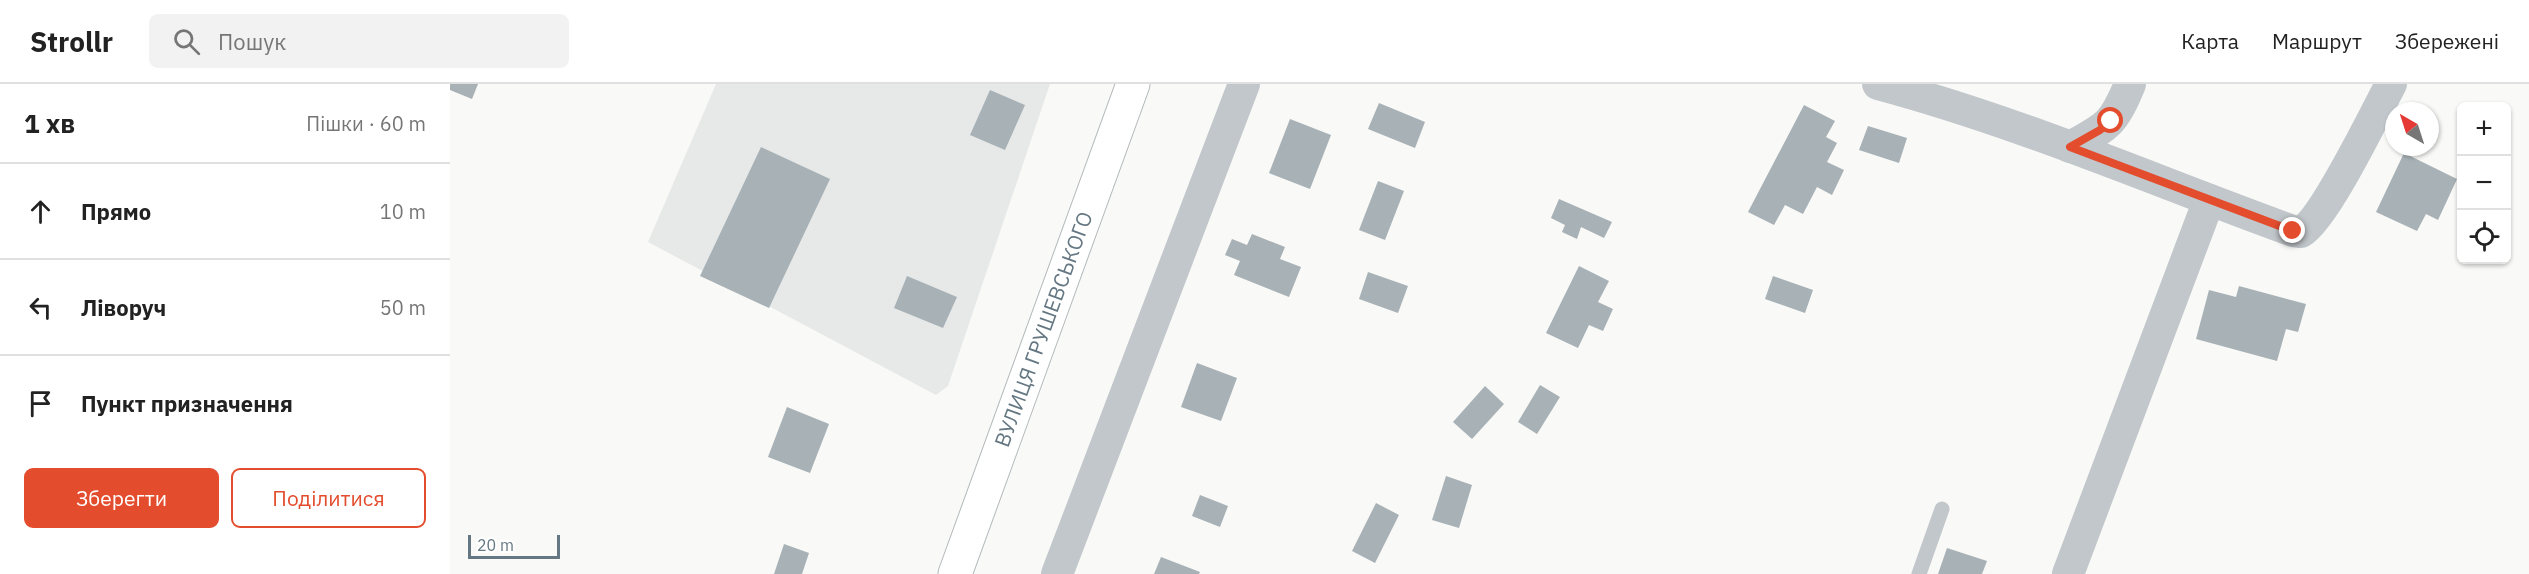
<!DOCTYPE html>
<html lang="uk">
<meta charset="utf-8">
<style>
body{margin:0;font-family:"IBM Plex Sans",sans-serif;background:#f2f2f2;color:#222}
.controls{position:absolute;right:18px;top:18px;display:grid;overflow:hidden;border-radius:9px;box-shadow:0 2px 4px #0004}
.controls button{width:54px;height:54px;display:grid;place-items:center;padding:0;border:0;border-bottom:2px solid #e0e0e0;background:#fff;color:#222;font:30px sans-serif}
.compass{position:absolute;left:1935px;top:18px;width:54px;height:54px;border-radius:50%;background:#fff;box-shadow:0 2px 4px #0004;rotate:321deg}
.scale{position:absolute;left:18px;bottom:15px;width:92px;box-sizing:border-box;padding-left:6px;border:3px solid #647782;border-top:0;font-size:16px;line-height:21px;white-space:nowrap;color:#647782;-webkit-text-stroke:4px #fff;paint-order:stroke}
.stop{position:absolute;width:18px;height:18px;margin:-14px;border:4px solid #e34d2d;border-radius:50%;background:#fff}
.stop.end{background:#e34d2d;border-color:#fff;box-shadow:0 2px 6px #0008}
.list{margin:0;padding:0;list-style:none}
h2{display:flex;justify-content:space-between;align-items:center;height:78px;margin:0;padding:0 24px;font-size:26px}
h2 small{font-size:20px;font-weight:400;color:#767676}
.list li{display:grid;grid-template-columns:39px 1fr auto;gap:18px;align-items:center;box-sizing:border-box;height:96px;padding:0 24px;border-top:2px solid #e0e0e0}
.list b{display:block;font-size:22px;white-space:nowrap}
.list em{font-size:20px;font-style:normal;color:#767676}
.actions{display:flex;gap:12px;padding:18px 24px}
.actions a{flex:1;padding:14px 0;border:2px solid #e34d2d;border-radius:9px;text-align:center;font-size:21px;color:#e34d2d}
.actions .main{background:#e34d2d;color:#fff}
.icon{flex:none;width:33px;height:33px;fill:none;stroke:currentColor;stroke-width:2;stroke-linecap:round;stroke-linejoin:round}
.map{position:relative;flex:none;width:2079px;height:490px;overflow:hidden}
header{display:flex;align-items:center;gap:36px;box-sizing:border-box;height:84px;padding:0 30px;background:#fff;border-bottom:2px solid #e0e0e0}
header strong{font-size:28px}
nav{display:flex;gap:33px;margin-inline-start:auto;font-size:21px}
.search{width:420px;height:54px;background:#f2f2f2;display:flex;align-items:center;gap:15px;box-sizing:border-box;padding:0 21px;border-radius:9px;color:#767676;font-size:22px}
main{display:flex}
aside{flex:1;background:#fff}
.map>svg:first-child{display:block}
.built{fill:#e7e9e8}
.building{fill:#a7b1b6}
.lines{fill:none;stroke-linecap:round;stroke-linejoin:round}
.trunk-casing{stroke:#b3b9bc;stroke-width:35}
.service{stroke:#c2c7cb;stroke-width:15}
.minor{stroke:#c2c7cb;stroke-width:32}
.trunk{stroke:#fff;stroke-width:33}
.route{stroke:#e34d2d;stroke-width:8}
.labels{text-anchor:middle;dominant-baseline:central;stroke-width:6;stroke-linejoin:round;paint-order:stroke}
.street-label{font-size:21px;fill:#647782;stroke:#fff}
</style>
<header>
<strong>Strollr</strong>
<div class="search"><svg class="icon" aria-label="search" viewBox="0 0 24 24"><circle cx="10" cy="10" r="6"/><path d="M15 15l6 6"/></svg>Пошук</div>
<nav><a>Карта</a><a>Маршрут</a><a>Збережені</a></nav>
</header>
<main>
<aside>
<h2>1 хв<small>Пішки · 60 m</small></h2>
<ul class="list">
<li><svg class="icon" aria-label="ahead" viewBox="0 0 24 24"><path d="M12 20V5M6 11l6-6 6 6"/></svg><div><b>Прямо</b></div><em>10 m</em></li>
<li><svg class="icon" aria-label="left" viewBox="0 0 24 24"><path d="M17 20v-9H6M10 6l-5 5 5 5"/></svg><div><b>Ліворуч</b></div><em>50 m</em></li>
<li><svg class="icon" aria-label="arrive" viewBox="0 0 24 24"><path d="M6 21V4h12l-3 4 3 4H6"/></svg><div><b>Пункт призначення</b></div></li>
</ul>
<div class="actions"><a class="main">Зберегти</a><a>Поділитися</a></div>
</aside>
<div class="map">
<svg width="2079" height="490" viewBox="0 0 2079 490">
<rect width="100%" height="100%" fill="#f9f9f7"/>
<path class="built" d="M 266,0 L 600,0 L 498,302 L 486,311 L 198,158 Z"/>
<g class="building">
<path d="M 0,0 L 28,0 L 22,15 L 0,6 Z"/>
<path d="M 540,6 L 575,21 L 555,66 L 520,51 Z"/>
<path d="M 929,19 L 975,38 L 965,64 L 918,45 Z"/>
<path d="M 1354,21 L 1385,37 L 1376,53 L 1387,59 L 1377,78 L 1394,86 L 1382,111 L 1367,103 L 1353,130 L 1335,121 L 1324,141 L 1298,128 Z"/>
<path d="M 840,35 L 881,51 L 860,105 L 819,89 Z"/>
<path d="M 1418,42 L 1457,54 L 1449,79 L 1409,66 Z"/>
<path d="M 311,63 L 380,95 L 319,224 L 250,192 Z"/>
<path d="M 1954,69 L 2007,95 L 1988,136 L 1976,130 L 1967,147 L 1926,128 Z"/>
<path d="M 928,97 L 954,107 L 935,156 L 909,146 Z"/>
<path d="M 1109,115 L 1162,138 L 1154,154 L 1131,143 L 1127,155 L 1112,148 L 1115,141 L 1101,134 Z"/>
<path d="M 802,150 L 835,163 L 830,175 L 851,183 L 839,213 L 784,191 L 790,177 L 775,171 L 782,155 L 797,161 Z"/>
<path d="M 1129,182 L 1159,197 L 1148,218 L 1163,225 L 1153,247 L 1139,241 L 1128,264 L 1096,249 Z"/>
<path d="M 918,188 L 958,202 L 948,229 L 909,215 Z"/>
<path d="M 457,192 L 507,213 L 493,244 L 444,224 Z"/>
<path d="M 1323,192 L 1363,206 L 1355,229 L 1315,215 Z"/>
<path d="M 1789,202 L 1856,220 L 1848,248 L 1836,245 L 1827,277 L 1746,255 L 1759,206 L 1786,213 Z"/>
<path d="M 747,279 L 787,294 L 771,337 L 731,323 Z"/>
<path d="M 1090,301 L 1110,313 L 1087,350 L 1068,338 Z"/>
<path d="M 1035,302 L 1054,320 L 1022,355 L 1003,338 Z"/>
<path d="M 337,323 L 379,340 L 360,389 L 318,373 Z"/>
<path d="M 996,392 L 1022,401 L 1009,444 L 982,436 Z"/>
<path d="M 750,411 L 778,422 L 770,443 L 742,432 Z"/>
<path d="M 926,419 L 949,431 L 925,479 L 902,467 Z"/>
<path d="M 334,460 L 359,469 L 352,490 L 324,490 Z"/>
<path d="M 1497,464 L 1537,477 L 1532,490 L 1488,490 Z"/>
<path d="M 711,473 L 750,488 L 749,490 L 704,490 Z"/>
</g>
<g class="lines">
<defs>
<path id="trunk" d="M 505,490 L 683,0"/>
</defs>
<use href="#trunk" class="trunk-casing"/>
<path class="service" d="M 1469,490 L 1492,425"/>
<g class="minor">
<path d="M 1428,0 C 1570,38 1705,97 1843,147 L 1851,148 C 1874,136 1926,28 1941,0"/>
<path d="M 1620,63 C 1658,42 1663,41 1680,0"/>
<path d="M 607,490 L 794,0"/>
<path d="M 1618,490 L 1759,116"/>
</g>
<use href="#trunk" class="trunk"/>
</g>
<g class="lines">
<path class="route" d="M 1661,37 L 1650,46 L 1620,63 L 1843,147"/>
</g>
<g class="labels">
<g class="street-label">
<text transform="translate(593 245) rotate(-70)">ВУЛИЦЯ ГРУШЕВСЬКОГО</text>
</g>
</g>
</svg>
<div class="controls">
<button>+</button>
<button>−</button>
<button><svg class="icon" aria-label="locate" viewBox="0 0 24 24"><circle cx="12" cy="12" r="6"/><path d="M12 2v4M12 18v4M2 12h4M18 12h4"/></svg></button>
</div>
<svg class="compass" viewBox="-18 -18 36 36"><path d="M0-13l5 13h-10z" fill="#e53935"/><path d="M0 13l5-13h-10z" fill="#767676"/></svg>
<div class="scale">20 m</div>
<div class="stop" style="left:1661px;top:37px"></div>
<div class="stop end" style="left:1843px;top:147px"></div>
</div>
</main>
